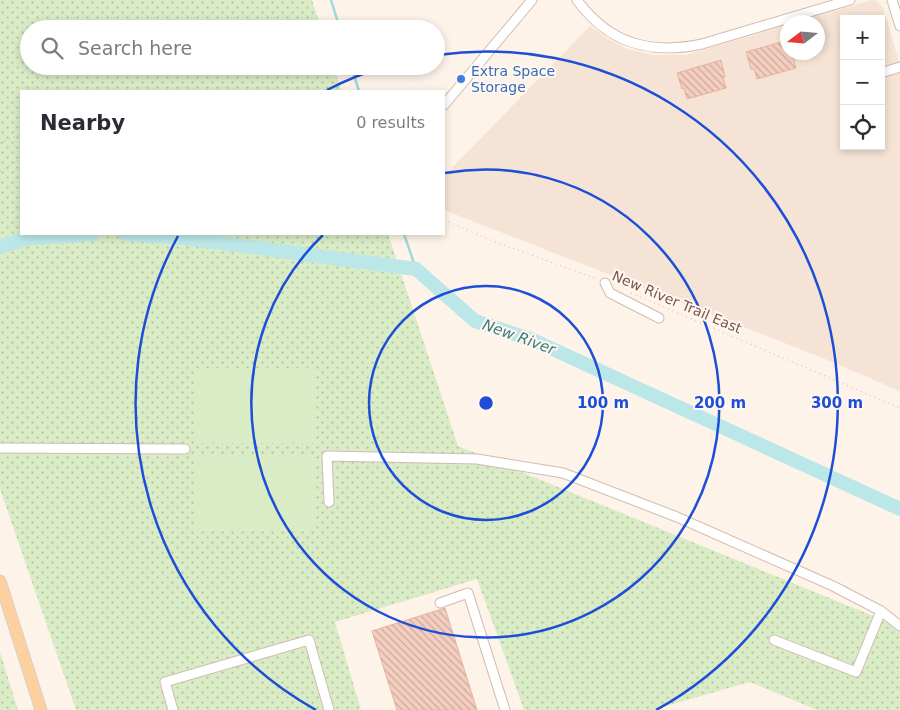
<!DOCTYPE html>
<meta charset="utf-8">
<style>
body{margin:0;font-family:"DejaVu Sans",sans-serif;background:#f2f2f3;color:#2b2b33}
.controls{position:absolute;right:15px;top:15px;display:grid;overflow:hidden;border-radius:0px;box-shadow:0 2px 8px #0003}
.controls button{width:45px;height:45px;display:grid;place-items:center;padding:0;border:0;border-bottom:1px solid #e1e1e2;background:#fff;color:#2b2b33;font:25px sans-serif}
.compass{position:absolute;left:780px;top:15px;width:45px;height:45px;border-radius:50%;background:#fff;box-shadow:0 2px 8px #0003;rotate:254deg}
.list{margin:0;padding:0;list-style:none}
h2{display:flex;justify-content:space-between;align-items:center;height:65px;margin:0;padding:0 20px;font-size:21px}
h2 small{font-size:16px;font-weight:400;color:#7c7c81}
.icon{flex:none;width:28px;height:28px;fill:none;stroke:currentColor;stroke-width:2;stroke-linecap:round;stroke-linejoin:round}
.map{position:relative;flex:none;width:900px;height:710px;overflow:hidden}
.search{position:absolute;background:#fff;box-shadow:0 2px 8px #0003;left:20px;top:20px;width:425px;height:55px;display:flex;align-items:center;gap:12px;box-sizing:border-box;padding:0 18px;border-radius:28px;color:#7c7c81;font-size:19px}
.panel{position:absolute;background:#fff;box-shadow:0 2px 8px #0003;left:20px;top:90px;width:425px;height:145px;border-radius:0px}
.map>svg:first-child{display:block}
.residential{fill:#f5e4d6;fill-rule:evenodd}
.grass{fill:url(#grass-dots)}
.garden{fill:#d9ecc6}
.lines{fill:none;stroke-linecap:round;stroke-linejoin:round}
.stream{stroke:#a1d8da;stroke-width:2.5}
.river{stroke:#bce7e8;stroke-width:14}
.building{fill:url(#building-back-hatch);stroke:#e7b29f}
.minor-casing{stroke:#d3bbb0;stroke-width:11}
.major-casing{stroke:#d9d0cd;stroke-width:13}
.path{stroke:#d9b1a1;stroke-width:1;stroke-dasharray:1 4;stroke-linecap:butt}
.minor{stroke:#fff;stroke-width:9}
.major{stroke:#fdd0a0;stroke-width:11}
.ring{fill:none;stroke:#1d4ed8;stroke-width:2.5}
.shop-dot{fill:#3f7fe0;stroke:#fff7f0;stroke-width:2}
.labels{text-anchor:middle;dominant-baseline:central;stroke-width:4;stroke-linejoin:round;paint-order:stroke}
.shop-label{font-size:14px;fill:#366cbe;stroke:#fff7f0;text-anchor:start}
.street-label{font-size:14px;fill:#79564b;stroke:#fff7f0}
.water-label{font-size:15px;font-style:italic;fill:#3d7b7e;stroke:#fff7f0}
.centre{fill:#1d4ed8;stroke:#fff7f0;stroke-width:2.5}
.ring-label{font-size:15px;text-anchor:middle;font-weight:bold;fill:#1d4ed8;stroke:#fff7f0;stroke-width:4;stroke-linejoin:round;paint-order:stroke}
</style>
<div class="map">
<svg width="900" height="710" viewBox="0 0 900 710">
<defs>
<pattern id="grass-dots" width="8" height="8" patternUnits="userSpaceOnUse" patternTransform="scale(1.25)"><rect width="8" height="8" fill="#d9ecc6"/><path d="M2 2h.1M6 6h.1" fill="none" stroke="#b5c2a3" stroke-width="1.8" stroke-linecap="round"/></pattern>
<pattern id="building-back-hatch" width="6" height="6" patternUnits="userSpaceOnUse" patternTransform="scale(1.25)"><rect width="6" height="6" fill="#f4cebf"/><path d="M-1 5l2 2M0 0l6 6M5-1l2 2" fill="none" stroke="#caaa9d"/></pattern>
</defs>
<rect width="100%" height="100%" fill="#fdf3e8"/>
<path class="residential" d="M 872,0 L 877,1 L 883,8 L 900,65 L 900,391 L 818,356 L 444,210 L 444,176 L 590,26 L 607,38 L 627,49 L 653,55 L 686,55 L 787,25 L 788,52 L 818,52 L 818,22 L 797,22 ZM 844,19 L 881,19 L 881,146 L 844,146 Z"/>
<g class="grass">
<path d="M 0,0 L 312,0 L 321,29 L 29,29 L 29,66 L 333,66 L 342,91 L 21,91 L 21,234 L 388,234 L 458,446 L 900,627 L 900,710 L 817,710 L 750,682 L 652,710 L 524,710 L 477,579 L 335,622 L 361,710 L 76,710 L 0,489 Z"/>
<path d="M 0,652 L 18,710 L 0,710 Z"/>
</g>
<g class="garden">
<path d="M 194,368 L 316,368 L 315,443 L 195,443 Z"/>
<path d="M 194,454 L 316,454 L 314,529 L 194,529 Z"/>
</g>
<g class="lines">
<g class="stream">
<path d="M 331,0 L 340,29"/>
<path d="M 351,66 L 359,91"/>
<path d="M 404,234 L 416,269"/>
</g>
<g class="river">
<path d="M 125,234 L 183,238 L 416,269 L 475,321 L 533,340 L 900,509"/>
<path d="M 0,247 L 24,239 L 93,234"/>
</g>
</g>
<g class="building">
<path d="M 788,40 L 788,52 L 792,52 L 796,68 L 757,79 L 754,69 L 751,69 L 746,52 Z"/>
<path d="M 721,60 L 725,77 L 723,77 L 726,88 L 687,99 L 684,88 L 682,89 L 677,73 Z"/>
<path d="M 445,608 L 477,710 L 397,710 L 372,631 Z"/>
</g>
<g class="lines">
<defs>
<g id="minor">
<path d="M 577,0 C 609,44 651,55 702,44 L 850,0"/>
<path d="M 892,0 L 900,26"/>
<path d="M 881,73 L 900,67"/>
<path d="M 444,105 L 532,0"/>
<path d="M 605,283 L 610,293 L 659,318"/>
<path d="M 0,448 L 185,449"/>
<path d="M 329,502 L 327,456 L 477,459 L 563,473 L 677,517 L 833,586 L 881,611 L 900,626"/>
<path d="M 440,603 L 468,593 L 505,710"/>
<path d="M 774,640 L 856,672 L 881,611"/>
<path d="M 173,710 L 165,682 L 309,640 L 329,710"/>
</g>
<path id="major" d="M 0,581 L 41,710"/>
</defs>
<use href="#minor" class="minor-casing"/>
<use href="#major" class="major-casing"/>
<g class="path">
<path d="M 0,143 L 21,134"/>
<path d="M 0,171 L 21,159"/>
<path d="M 444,220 L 493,241 L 597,279"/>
<path d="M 631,293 L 900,408"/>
</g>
<use href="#minor" class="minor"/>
<use href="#major" class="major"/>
</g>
<g class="ring">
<circle cx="486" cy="403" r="117"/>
<path d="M445 173A234 234 0 1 1 323 235"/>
<path d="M316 710A351 351 0 0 1 178 236M327 90A351 351 0 0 1 386 66M437 55A351 351 0 0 1 656 710"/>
</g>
<circle class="shop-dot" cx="461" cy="79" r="5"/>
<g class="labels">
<g class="shop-label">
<text x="471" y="71">Extra Space<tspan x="471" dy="16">Storage</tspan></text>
</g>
<g class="street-label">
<text transform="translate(677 302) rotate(23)">New River Trail East</text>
</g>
<g class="water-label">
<text transform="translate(519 337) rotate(20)">New River</text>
</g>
</g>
<circle cx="486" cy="403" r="8" class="centre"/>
<g class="ring-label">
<text x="603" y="408">100 m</text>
<text x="720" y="408">200 m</text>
<text x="837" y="408">300 m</text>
</g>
</svg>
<div class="controls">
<button>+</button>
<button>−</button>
<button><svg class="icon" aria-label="locate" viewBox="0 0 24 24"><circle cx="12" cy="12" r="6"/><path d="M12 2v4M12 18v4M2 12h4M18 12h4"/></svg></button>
</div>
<svg class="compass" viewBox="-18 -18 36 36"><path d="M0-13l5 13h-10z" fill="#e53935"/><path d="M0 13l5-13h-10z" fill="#7c7c81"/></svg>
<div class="search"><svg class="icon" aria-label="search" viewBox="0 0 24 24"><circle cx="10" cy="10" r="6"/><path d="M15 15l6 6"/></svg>Search here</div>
<section class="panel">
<h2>Nearby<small>0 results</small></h2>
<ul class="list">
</ul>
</section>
</div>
